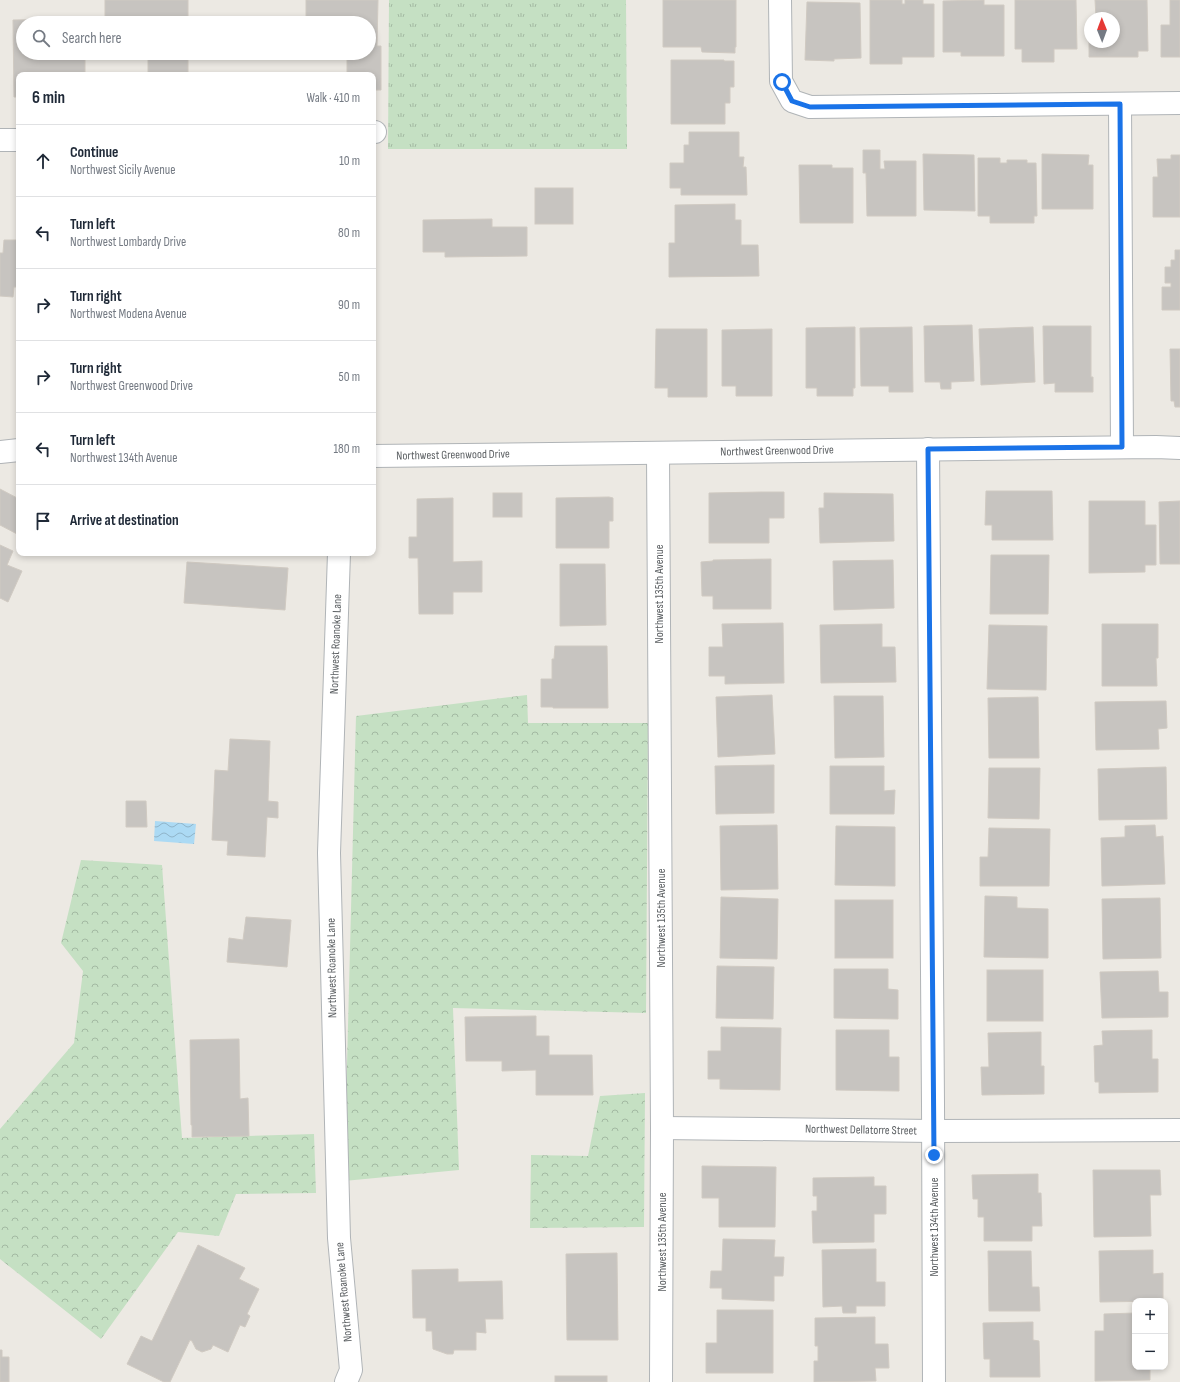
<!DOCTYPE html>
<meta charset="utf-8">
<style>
body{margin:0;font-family:"Sofia Sans Condensed",sans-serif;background:#f2f2f3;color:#1f2937}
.controls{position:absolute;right:12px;bottom:12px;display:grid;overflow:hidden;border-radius:8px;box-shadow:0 2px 6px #0003}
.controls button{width:36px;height:36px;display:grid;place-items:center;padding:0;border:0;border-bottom:1px solid #e0e1e3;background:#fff;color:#1f2937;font:20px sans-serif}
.compass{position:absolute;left:1084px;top:12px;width:36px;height:36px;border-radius:50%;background:#fff;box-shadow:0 2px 6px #0003;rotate:359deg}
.stop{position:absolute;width:12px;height:12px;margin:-9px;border:3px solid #1a73e8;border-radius:50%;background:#fff}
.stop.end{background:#1a73e8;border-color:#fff;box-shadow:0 1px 4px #0008}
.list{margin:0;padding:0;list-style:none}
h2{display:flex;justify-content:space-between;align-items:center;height:52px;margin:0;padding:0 16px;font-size:17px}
h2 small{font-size:13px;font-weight:400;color:#747a83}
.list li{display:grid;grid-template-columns:26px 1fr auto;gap:12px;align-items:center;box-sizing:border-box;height:72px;padding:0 16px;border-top:1px solid #e0e1e3}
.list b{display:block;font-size:15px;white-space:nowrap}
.list p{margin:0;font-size:13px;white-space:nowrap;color:#747a83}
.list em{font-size:13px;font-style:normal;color:#747a83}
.icon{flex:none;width:22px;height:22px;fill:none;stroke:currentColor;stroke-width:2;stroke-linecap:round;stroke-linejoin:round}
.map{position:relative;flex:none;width:1180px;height:1382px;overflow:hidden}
.search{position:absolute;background:#fff;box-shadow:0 2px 6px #0003;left:16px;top:16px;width:360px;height:44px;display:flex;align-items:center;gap:10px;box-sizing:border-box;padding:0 14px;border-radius:22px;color:#747a83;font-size:15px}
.panel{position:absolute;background:#fff;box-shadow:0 2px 6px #0003;left:16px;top:72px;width:360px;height:484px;border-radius:8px}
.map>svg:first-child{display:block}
.grass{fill:url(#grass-tufts)}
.forest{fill:url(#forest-crowns)}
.water{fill:url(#water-waves)}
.building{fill:#c7c4c0;stroke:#d0cac2}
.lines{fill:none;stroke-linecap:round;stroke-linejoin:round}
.minor-casing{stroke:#b0b4b7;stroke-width:24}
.minor{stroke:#fff;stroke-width:22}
.route{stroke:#1a73e8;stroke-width:5}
.labels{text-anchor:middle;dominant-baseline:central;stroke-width:3;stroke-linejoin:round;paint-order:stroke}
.street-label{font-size:12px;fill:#5b5f62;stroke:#fff}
</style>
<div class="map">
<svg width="1180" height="1382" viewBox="0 0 1180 1382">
<defs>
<pattern id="grass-tufts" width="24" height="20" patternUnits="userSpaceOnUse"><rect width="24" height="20" fill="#c5e0c3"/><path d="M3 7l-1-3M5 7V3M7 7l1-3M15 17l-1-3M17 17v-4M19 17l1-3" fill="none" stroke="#a3b9a2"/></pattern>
<pattern id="forest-crowns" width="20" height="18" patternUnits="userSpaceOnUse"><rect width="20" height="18" fill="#c5e0c3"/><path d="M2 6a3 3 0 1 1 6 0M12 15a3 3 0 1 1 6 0" fill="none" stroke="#a3b9a2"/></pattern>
<pattern id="water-waves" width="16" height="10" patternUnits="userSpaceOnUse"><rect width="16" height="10" fill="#acdaf4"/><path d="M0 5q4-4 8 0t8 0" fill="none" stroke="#8fb4c9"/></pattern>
</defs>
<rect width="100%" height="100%" fill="#ece9e3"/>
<path class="grass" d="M 389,0 L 626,0 L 627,149 L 388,149 Z"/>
<g class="forest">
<path d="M 527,695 L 528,723 L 648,723 L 646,1013 L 453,1008 L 459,1170 L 344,1181 L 356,716 Z"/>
<path d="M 81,860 L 162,865 L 182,1138 L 314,1134 L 316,1193 L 236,1194 L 219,1236 L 178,1232 L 101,1339 L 0,1259 L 0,1129 L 74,1043 L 83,971 L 61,943 Z"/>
<path d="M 645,1093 L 644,1227 L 530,1228 L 531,1155 L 588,1156 L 600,1096 Z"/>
</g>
<path class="water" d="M 155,821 L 196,824 L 194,844 L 154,841 Z"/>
<g class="building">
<rect x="105" y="0" width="83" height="23"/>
<path d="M 306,0 L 378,0 L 377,46 L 381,46 L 381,90 L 373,90 L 373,75 L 347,75 L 347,53 L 369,53 L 369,23 L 368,23 L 368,21 L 360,21 L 360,23 L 306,23 Z"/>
<path d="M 663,0 L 736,0 L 736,47 L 735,47 L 735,53 L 702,52 L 701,47 L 663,47 Z"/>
<path d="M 870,0 L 902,0 L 902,4 L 905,4 L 905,0 L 923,0 L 923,4 L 934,4 L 934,57 L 902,57 L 902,64 L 870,64 Z"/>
<path d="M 984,0 L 984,5 L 1004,5 L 1004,56 L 961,56 L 961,52 L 943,52 L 943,1 Z"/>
<path d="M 1015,0 L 1076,0 L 1077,49 L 1054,49 L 1054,62 L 1022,62 L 1022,49 L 1015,49 Z"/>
<path d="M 1095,0 L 1147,0 L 1148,51 L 1138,51 L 1138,57 L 1089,57 L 1089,28 L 1090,28 L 1090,42 L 1114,42 L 1114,18 L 1096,18 Z"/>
<path d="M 1170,0 L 1180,0 L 1180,57 L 1161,57 L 1161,25 L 1170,25 Z"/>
<path d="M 807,2 L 860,3 L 861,58 L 834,59 L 834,61 L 805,60 Z"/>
<path d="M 85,19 L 85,23 L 23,23 L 23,53 L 85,53 L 85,75 L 19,75 L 19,97 L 14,97 L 13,20 Z"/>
<path d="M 122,53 L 188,53 L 188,75 L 148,75 L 148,55 L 122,55 Z"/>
<path d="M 671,60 L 724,60 L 724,61 L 734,61 L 734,87 L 730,87 L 730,103 L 725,103 L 725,124 L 671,124 Z"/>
<path d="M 689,132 L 739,132 L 739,157 L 744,157 L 743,167 L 746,167 L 747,195 L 681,195 L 681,188 L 670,188 L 670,163 L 684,163 L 684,145 L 689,145 Z"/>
<path d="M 863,150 L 880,150 L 880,169 L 885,169 L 884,161 L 916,161 L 916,216 L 867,216 L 866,173 L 863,173 Z"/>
<path d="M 923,154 L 974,155 L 975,211 L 924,210 Z"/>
<path d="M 1042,154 L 1089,155 L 1088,165 L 1093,165 L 1093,209 L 1042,209 Z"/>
<path d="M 1171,155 L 1180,155 L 1180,217 L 1153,217 L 1153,177 L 1158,177 L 1157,159 L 1171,159 Z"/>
<path d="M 978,158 L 1000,158 L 1000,163 L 1007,163 L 1007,160 L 1027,160 L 1027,163 L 1036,163 L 1037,216 L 1034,216 L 1034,223 L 990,223 L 990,216 L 978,216 Z"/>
<path d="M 799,165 L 832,165 L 832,168 L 853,168 L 853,223 L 800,223 Z"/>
<rect x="535" y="188" width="38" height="36"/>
<path d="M 735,204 L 735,220 L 741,220 L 741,245 L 758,245 L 759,276 L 669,277 L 669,243 L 675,243 L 675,205 Z"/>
<path d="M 492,219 L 492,227 L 527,227 L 527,256 L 445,257 L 445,252 L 423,252 L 423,220 Z"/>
<path d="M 4,240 L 19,240 L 19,287 L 14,287 L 13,297 L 0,296 L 0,253 L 3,253 Z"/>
<path d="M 1175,250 L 1180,250 L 1180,310 L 1162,310 L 1162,287 L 1171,287 L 1171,283 L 1165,283 L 1165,267 L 1171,267 L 1171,260 L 1175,260 Z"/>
<path d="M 972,325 L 974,381 L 951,382 L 951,389 L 941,389 L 940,382 L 925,382 L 924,326 Z"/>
<path d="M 1043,326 L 1091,326 L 1091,377 L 1093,377 L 1093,392 L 1055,392 L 1055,383 L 1044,384 Z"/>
<path d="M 855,327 L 855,388 L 853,388 L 853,396 L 817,396 L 817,388 L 806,388 L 806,328 Z"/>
<path d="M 912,327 L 913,392 L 889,392 L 889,386 L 861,386 L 860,328 Z"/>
<path d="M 1033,327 L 1035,382 L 981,385 L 979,329 Z"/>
<path d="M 656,329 L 707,329 L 707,397 L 668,397 L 668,388 L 655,388 Z"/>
<path d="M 772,329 L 772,396 L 736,396 L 736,386 L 722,386 L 722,330 Z"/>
<path d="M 1170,349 L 1180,349 L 1180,407 L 1175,407 L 1174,401 L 1171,401 Z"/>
<path d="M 0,489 L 19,499 L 19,535 L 0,525 Z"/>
<path d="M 986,491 L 1052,491 L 1053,540 L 992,540 L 992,525 L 985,525 Z"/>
<path d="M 762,492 L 784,492 L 784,518 L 769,518 L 769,543 L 709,543 L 709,493 Z"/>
<rect x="493" y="493" width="29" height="24"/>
<path d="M 824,493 L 893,494 L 894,541 L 820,543 L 819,508 L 824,508 Z"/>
<path d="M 609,497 L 613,498 L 613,521 L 609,521 L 609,548 L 556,548 L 556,498 Z"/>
<path d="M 453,498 L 453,562 L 482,561 L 482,592 L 453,592 L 453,614 L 419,614 L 418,558 L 409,558 L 409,537 L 417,537 L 417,499 Z"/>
<path d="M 1089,501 L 1145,501 L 1145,525 L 1156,525 L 1156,565 L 1145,565 L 1145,572 L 1089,573 Z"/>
<path d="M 1180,501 L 1180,564 L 1160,564 L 1159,502 Z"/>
<path d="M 0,545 L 13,551 L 7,565 L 22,571 L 8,602 L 0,598 Z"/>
<path d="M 991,555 L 1049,555 L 1048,614 L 990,614 Z"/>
<path d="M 771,559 L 771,609 L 713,609 L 713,596 L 702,596 L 701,562 L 713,561 L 713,560 Z"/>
<path d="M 893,560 L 894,608 L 834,610 L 833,561 Z"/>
<path d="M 187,562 L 288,568 L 285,610 L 184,603 Z"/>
<path d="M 560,564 L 605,564 L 606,625 L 560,626 Z"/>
<path d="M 783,623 L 784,683 L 725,684 L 725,676 L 709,676 L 709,647 L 723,647 L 722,624 Z"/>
<path d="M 882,624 L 882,647 L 895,647 L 896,682 L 821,683 L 820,625 Z"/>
<path d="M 1102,624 L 1158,624 L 1158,658 L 1156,658 L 1157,686 L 1102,686 Z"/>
<path d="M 989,625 L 1047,626 L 1046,690 L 987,689 Z"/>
<path d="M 555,646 L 607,646 L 608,708 L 553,708 L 553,707 L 541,707 L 541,679 L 552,679 L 552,659 L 554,659 Z"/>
<path d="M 772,695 L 775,754 L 718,757 L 716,697 Z"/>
<path d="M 834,696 L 883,696 L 884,757 L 835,758 Z"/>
<path d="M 1038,697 L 1039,758 L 989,758 L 988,698 Z"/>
<path d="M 1166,701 L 1167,728 L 1158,729 L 1159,749 L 1096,750 L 1095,702 Z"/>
<path d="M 230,739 L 270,741 L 268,801 L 278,802 L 278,818 L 267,817 L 265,857 L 227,855 L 228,841 L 212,840 L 215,770 L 228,771 Z"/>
<path d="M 774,765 L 774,813 L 716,814 L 715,766 Z"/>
<path d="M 830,766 L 884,766 L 884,791 L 895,790 L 894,814 L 830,814 Z"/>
<path d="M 1166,767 L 1167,819 L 1099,820 L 1098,769 Z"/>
<path d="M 989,768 L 1040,768 L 1039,819 L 988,818 Z"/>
<path d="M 126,801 L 146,801 L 147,827 L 126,827 Z"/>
<path d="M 777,825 L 778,889 L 721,890 L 720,826 Z"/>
<path d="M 1155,825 L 1156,837 L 1163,836 L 1165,884 L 1102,886 L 1101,838 L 1125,837 L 1125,826 Z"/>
<path d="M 836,826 L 895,827 L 895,886 L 835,885 Z"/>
<path d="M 989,828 L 1050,829 L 1049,886 L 980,886 L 980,857 L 988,857 Z"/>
<path d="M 985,896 L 1017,897 L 1017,908 L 1048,909 L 1048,958 L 984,957 Z"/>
<path d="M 721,897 L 778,899 L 777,959 L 720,958 Z"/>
<path d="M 1160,898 L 1161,958 L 1103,959 L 1102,899 Z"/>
<rect x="835" y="900" width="58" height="58"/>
<path d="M 246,917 L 291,920 L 287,967 L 227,962 L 229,938 L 243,940 Z"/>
<path d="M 717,966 L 774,967 L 773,1019 L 716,1018 Z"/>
<path d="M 834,969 L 888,969 L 888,989 L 898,990 L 898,1019 L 834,1018 Z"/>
<rect x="987" y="970" width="56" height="51"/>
<path d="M 1158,971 L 1159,992 L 1168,992 L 1168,1017 L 1102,1018 L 1100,972 Z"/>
<path d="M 536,1016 L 536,1036 L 549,1036 L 549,1055 L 592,1055 L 593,1095 L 536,1095 L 536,1070 L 502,1071 L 502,1061 L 466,1061 L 465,1017 Z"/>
<path d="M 721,1027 L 781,1028 L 780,1090 L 720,1089 L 720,1079 L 708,1079 L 708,1051 L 721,1051 Z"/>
<path d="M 836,1030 L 889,1030 L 889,1057 L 899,1057 L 899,1091 L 836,1090 Z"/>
<path d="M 1152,1030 L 1152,1059 L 1158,1059 L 1158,1092 L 1099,1093 L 1099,1082 L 1095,1082 L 1094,1046 L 1103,1045 L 1102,1031 Z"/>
<path d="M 1041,1032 L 1041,1066 L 1044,1066 L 1044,1094 L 982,1095 L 981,1067 L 989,1067 L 988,1033 Z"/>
<path d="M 239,1039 L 240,1099 L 248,1098 L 249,1136 L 192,1137 L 192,1125 L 191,1125 L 190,1040 Z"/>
<path d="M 702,1166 L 776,1167 L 775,1227 L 719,1227 L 719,1198 L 702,1198 Z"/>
<path d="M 1093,1170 L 1160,1170 L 1161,1195 L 1150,1195 L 1151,1236 L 1094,1237 Z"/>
<path d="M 1038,1174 L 1038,1193 L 1041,1193 L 1042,1226 L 1032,1226 L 1032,1241 L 984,1241 L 984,1217 L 978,1217 L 978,1199 L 973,1199 L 972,1175 Z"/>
<path d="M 874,1177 L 874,1186 L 886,1186 L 886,1214 L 874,1214 L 874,1242 L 813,1243 L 812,1211 L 817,1211 L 817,1196 L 813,1196 L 813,1178 Z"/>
<path d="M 723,1239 L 775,1240 L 774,1257 L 784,1257 L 783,1276 L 774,1276 L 774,1301 L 722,1299 L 722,1288 L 710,1288 L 711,1271 L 722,1271 Z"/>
<path d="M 198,1245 L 245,1268 L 239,1279 L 259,1289 L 247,1314 L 250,1316 L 245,1327 L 240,1325 L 228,1352 L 213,1345 L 211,1349 L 202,1352 L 196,1349 L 192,1341 L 190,1340 L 170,1382 L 164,1382 L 127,1364 L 141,1336 L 152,1341 Z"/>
<path d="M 876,1249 L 876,1282 L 885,1282 L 885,1306 L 856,1306 L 856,1313 L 843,1313 L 842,1306 L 823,1307 L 822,1250 Z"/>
<path d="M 1153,1250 L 1153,1274 L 1163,1273 L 1163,1301 L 1100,1302 L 1099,1251 Z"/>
<path d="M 988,1251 L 1031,1251 L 1032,1287 L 1039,1287 L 1040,1311 L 989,1311 Z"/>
<path d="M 617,1253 L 618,1340 L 567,1340 L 566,1254 Z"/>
<path d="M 458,1269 L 458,1282 L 502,1281 L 503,1319 L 485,1319 L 486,1333 L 476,1332 L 476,1350 L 454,1350 L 453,1354 L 447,1354 L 433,1349 L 432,1331 L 426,1331 L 426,1318 L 413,1318 L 412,1270 Z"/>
<path d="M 717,1310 L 773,1310 L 773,1373 L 706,1373 L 706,1343 L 717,1343 Z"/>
<path d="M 1135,1313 L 1135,1367 L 1150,1367 L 1150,1380 L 1095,1381 L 1095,1331 L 1104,1331 L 1104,1314 Z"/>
<path d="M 875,1317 L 875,1344 L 888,1344 L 889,1368 L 875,1368 L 876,1381 L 814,1382 L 814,1361 L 818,1361 L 818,1346 L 815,1346 L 815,1318 Z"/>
<path d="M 1033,1322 L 1033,1340 L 1039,1341 L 1040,1377 L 990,1377 L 990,1359 L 984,1359 L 983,1323 Z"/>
<path d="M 0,1350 L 2,1350 L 2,1357 L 9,1357 L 9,1382 L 0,1382 Z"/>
<rect x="555" y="1376" width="52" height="6"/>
</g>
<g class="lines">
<defs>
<g id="minor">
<path d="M 780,0 L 781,81 L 792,101 L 810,107 L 1180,103"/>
<path d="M 1120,104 L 1122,447"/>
<path d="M 373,132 L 375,132"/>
<path d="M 0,140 L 19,140"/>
<path d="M 928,449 L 933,1103 L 934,1382"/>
<path d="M 0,452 L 19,450"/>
<path d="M 658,453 L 662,1128 L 661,1382"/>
<path d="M 373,456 L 1156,447 L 1180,448"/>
<path d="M 339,553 L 329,853 L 339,1238 L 351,1370 L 346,1382"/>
<path d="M 662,1128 L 934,1131 L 1180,1130"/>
</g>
</defs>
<use href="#minor" class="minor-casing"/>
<use href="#minor" class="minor"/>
</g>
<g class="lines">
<path class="route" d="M 782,82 L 792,101 L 810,107 L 1120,104 L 1122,447 L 928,449 L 934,1155"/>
</g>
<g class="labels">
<g class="street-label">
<text transform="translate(777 451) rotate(-1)">Northwest Greenwood Drive</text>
<text transform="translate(453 455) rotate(-1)">Northwest Greenwood Drive</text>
<text transform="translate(659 594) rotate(-90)">Northwest 135th Avenue</text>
<text transform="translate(336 644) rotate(-88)">Northwest Roanoke Lane</text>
<text transform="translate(661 918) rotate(-90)">Northwest 135th Avenue</text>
<text transform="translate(332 968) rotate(-91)">Northwest Roanoke Lane</text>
<text transform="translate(861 1130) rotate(1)">Northwest Dellatorre Street</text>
<text transform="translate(934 1227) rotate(-90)">Northwest 134th Avenue</text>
<text transform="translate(662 1242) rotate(-90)">Northwest 135th Avenue</text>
<text transform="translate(344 1292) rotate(-95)">Northwest Roanoke Lane</text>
</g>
</g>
</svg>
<div class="controls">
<button>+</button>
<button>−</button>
</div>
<svg class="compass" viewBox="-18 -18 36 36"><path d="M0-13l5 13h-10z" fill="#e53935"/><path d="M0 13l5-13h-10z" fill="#747a83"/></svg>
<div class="stop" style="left:782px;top:82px"></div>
<div class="stop end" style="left:934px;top:1155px"></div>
<div class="search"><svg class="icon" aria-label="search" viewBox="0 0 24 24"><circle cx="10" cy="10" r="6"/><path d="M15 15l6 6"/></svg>Search here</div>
<section class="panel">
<h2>6 min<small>Walk · 410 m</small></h2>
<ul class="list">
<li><svg class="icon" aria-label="ahead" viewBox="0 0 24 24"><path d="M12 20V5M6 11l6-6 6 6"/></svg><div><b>Continue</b><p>Northwest Sicily Avenue</p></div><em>10 m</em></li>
<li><svg class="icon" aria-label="left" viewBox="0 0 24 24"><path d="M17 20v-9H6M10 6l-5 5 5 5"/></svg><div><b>Turn left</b><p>Northwest Lombardy Drive</p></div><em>80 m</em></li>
<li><svg class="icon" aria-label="right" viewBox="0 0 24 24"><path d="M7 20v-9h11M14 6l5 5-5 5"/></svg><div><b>Turn right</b><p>Northwest Modena Avenue</p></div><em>90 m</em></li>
<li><svg class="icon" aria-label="right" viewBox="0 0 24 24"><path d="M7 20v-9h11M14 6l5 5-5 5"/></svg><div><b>Turn right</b><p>Northwest Greenwood Drive</p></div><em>50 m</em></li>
<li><svg class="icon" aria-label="left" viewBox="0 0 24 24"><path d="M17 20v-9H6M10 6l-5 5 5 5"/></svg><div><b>Turn left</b><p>Northwest 134th Avenue</p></div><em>180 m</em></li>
<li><svg class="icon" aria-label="arrive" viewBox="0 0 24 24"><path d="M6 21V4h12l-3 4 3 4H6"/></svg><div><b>Arrive at destination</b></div></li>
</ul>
</section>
</div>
